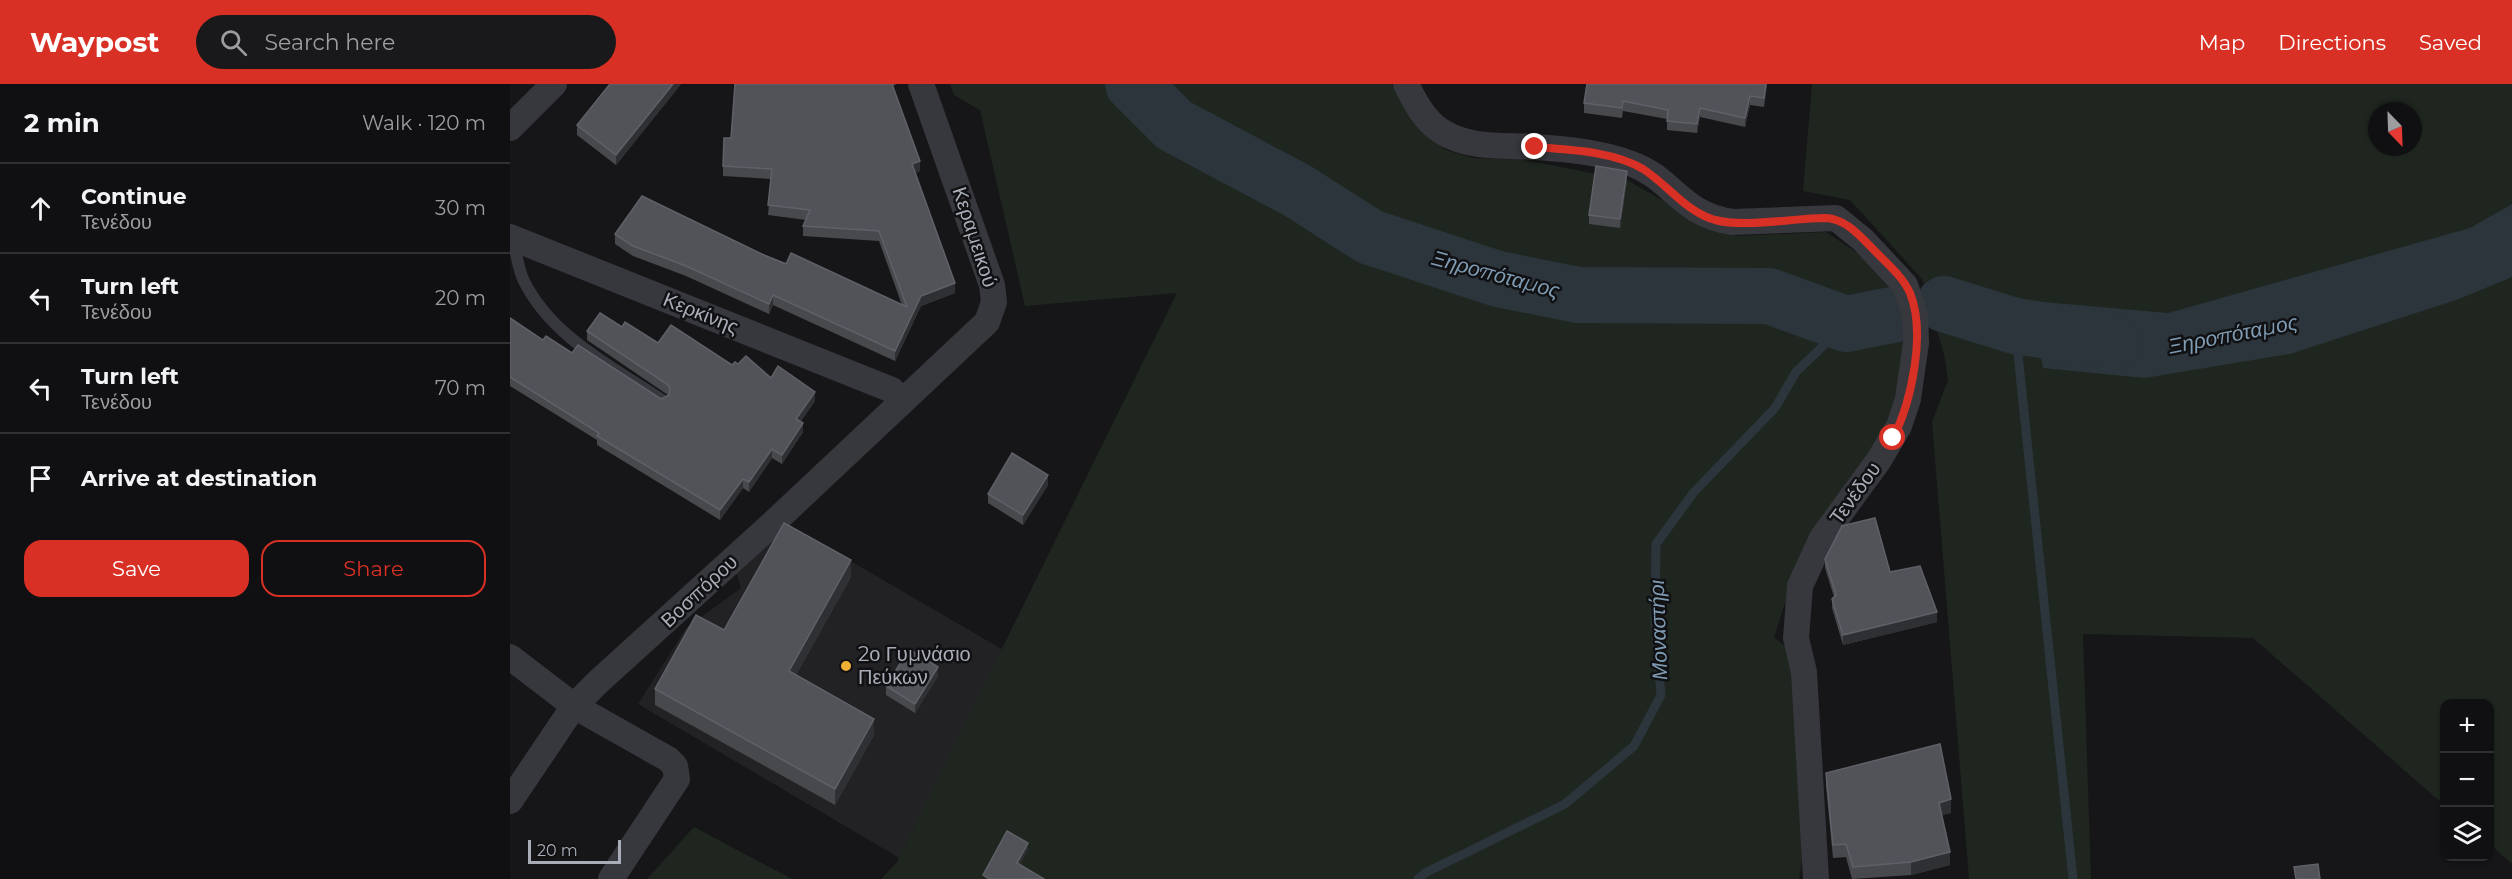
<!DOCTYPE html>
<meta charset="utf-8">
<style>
body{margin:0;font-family:Montserrat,sans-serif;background:#19191b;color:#f1f3f6}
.controls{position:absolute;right:18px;bottom:18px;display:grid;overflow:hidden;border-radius:12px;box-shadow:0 2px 4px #0004}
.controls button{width:54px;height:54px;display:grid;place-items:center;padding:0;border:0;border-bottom:2px solid #303032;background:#101012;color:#f1f3f6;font:30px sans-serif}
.compass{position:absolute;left:1858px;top:18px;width:54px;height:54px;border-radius:50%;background:#101012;box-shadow:0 2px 4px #0004;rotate:157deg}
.scale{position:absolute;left:18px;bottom:15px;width:93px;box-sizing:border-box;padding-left:6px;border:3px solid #a8adb8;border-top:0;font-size:16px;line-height:21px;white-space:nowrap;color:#a8adb8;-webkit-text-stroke:4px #111113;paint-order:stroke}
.stop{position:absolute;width:18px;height:18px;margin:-14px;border:4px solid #d93025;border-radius:50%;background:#fff}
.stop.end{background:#d93025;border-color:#fff;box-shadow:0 2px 6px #0008}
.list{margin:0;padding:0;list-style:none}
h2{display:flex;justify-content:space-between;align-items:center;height:78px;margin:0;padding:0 24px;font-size:26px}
h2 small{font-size:20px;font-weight:400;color:#9c9d9f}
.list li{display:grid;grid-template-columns:39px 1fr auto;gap:18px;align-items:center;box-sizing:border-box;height:90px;padding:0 24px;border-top:2px solid #303032}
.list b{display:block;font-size:22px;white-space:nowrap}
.list p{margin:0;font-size:20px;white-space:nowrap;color:#9c9d9f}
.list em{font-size:20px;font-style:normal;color:#9c9d9f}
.actions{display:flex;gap:12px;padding:18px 24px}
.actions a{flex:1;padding:14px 0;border:2px solid #d93025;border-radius:18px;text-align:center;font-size:21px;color:#d93025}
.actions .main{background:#d93025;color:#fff}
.icon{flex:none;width:33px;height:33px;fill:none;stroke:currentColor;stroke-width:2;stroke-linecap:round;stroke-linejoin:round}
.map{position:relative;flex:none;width:2002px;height:795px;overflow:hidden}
header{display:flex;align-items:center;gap:36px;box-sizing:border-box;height:84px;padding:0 30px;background:#d93025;color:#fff}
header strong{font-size:28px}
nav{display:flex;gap:33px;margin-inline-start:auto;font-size:21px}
.search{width:420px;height:54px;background:#19191b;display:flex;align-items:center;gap:15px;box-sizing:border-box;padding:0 21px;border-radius:33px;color:#9c9d9f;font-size:22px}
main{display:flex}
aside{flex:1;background:#101012}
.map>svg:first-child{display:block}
.built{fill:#222225}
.green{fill:#1e261f;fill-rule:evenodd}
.water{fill:#2c353c}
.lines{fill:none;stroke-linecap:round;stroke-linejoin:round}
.stream{stroke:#2c353c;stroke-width:9}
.river{stroke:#2c353c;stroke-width:56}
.service{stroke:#37383d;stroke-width:12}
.minor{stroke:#37383d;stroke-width:26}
.wall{fill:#47494d}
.shaded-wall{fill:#2f3033}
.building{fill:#525359;stroke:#5f6168;stroke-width:1.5}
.route{stroke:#d93025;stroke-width:8}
.poi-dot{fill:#f2b134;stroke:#111113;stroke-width:2}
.labels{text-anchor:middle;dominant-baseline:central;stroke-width:5;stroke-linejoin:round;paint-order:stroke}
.street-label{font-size:20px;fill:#a8adb8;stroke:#111113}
.poi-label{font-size:20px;fill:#a8adb8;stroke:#111113;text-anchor:start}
.water-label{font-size:21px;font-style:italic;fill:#7f9bb3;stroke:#111113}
</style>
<header>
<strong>Waypost</strong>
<div class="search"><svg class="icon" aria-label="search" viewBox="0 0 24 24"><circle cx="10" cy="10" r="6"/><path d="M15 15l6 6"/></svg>Search here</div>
<nav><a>Map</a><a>Directions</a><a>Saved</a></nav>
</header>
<main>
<aside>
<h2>2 min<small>Walk · 120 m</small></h2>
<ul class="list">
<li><svg class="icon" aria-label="ahead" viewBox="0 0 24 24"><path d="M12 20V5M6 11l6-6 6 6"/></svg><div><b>Continue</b><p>Τενέδου</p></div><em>30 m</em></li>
<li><svg class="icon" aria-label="left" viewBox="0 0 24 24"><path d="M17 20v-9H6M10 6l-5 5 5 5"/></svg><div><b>Turn left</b><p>Τενέδου</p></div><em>20 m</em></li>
<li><svg class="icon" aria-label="left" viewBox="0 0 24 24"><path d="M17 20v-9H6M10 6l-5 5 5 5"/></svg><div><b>Turn left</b><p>Τενέδου</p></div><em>70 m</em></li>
<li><svg class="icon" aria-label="arrive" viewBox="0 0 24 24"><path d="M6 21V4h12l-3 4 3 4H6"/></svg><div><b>Arrive at destination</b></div></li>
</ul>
<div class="actions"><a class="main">Save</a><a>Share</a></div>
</aside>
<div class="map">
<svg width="2002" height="795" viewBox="0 0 2002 795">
<rect width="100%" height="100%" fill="#161618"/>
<path class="built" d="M 277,440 L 727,702 L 425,795 L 128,620 L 176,544 L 231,504 L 224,482 Z"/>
<g class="green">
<path d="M 440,0 L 882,0 L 894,21 L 917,52 L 936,66 L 963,74 L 1015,76 L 1117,96 L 1152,116 L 1194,144 L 1227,152 L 1316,148 L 1349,170 L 1387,207 L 1398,234 L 1383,334 L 1293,479 L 1274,522 L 1264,553 L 1285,571 L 1292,778 L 1289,795 L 371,795 L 387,778 L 667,209 L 515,222 L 470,26 L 444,11 Z"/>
<path d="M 1302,0 L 2002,0 L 2002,780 L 1980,760 L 1980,620 L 1934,620 L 1934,721 L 1743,554 L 1573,550 L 1581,795 L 1459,795 L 1422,338 L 1438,296 L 1434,270 L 1412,195 L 1340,116 L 1293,107 ZM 1867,27 L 1903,27 L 1903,63 L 1867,63 Z"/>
<path d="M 184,743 L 282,795 L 137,795 Z"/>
</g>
<path class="water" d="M 2002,120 L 2002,193 L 1949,215 L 1780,270 L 1635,294 L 1533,284 L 1522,217 L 1658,229 L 1960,144 Z"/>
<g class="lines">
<g class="stream">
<path d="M 1505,242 L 1563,795"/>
<path d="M 908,795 L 915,789 L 1055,720 L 1124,662 L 1151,611 L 1145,537 L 1146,460 L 1184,408 L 1265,324 L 1286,288 L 1336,240"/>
</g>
<g class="river">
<path d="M 623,0 L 664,41 L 788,107 L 860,153 L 988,195 L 1068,211 L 1259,212 L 1336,240 L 1392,229"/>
<path d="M 1434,220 L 1505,242 L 1603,257"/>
</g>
<path class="service" d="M 2,154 C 6,167 8,183 13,195 C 40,252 101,282 152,316"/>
<g class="minor">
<path d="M 896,0 C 905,18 914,36 931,47 C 959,65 992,61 1024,63 C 1056,65 1091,68 1122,80 C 1163,95 1171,131 1223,138 L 1326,134 L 1353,156 L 1395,201 L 1405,231 L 1406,259 L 1398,315 L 1389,342 L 1369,376 L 1312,454 L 1290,502 L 1286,554 L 1294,588 L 1306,795"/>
<path d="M 0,44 L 44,0"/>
<path d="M 0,153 L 382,306"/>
<path d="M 0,573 L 64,622 L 158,675 L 165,682 L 167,695 L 101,795"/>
<path d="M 0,717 L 64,622 L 88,598 L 260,442 L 477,238 L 484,218 L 482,201 L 411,0"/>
</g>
</g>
<g class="wall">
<path d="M 171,0 L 106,81 L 67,51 L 67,41 Z"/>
<path d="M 225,0 L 387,0 L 383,2 L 410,87 L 405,89 L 445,209 L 411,222 L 385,277 L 263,221 L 259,230 L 176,192 L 123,172 L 105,160 L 105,150 L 254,171 L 392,221 L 369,157 L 293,152 L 293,142 L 296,136 L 258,131 L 261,95 L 213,92 L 213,82 L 221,54 Z"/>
<path d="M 1257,0 L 1254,23 L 1240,21 L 1235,43 L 1190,33 L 1187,49 L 1157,46 L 1157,35 L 1113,27 L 1112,34 L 1074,29 L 1074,19 Z"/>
<path d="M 1117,96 L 1110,144 L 1079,140 L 1079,131 Z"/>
<path d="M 0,234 L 33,256 L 62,269 L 151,315 L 158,311 L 77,256 L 77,247 L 112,243 L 148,259 L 222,281 L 228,280 L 261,294 L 305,317 L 291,337 L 293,348 L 272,380 L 262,374 L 239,408 L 233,404 L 210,436 L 87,361 L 87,356 L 0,302 Z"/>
<path d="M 538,401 L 513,441 L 478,419 L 478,410 Z"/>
<path d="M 1315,475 L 1380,488 L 1427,538 L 1333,561 L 1322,524 L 1322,515 L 1324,513 L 1315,484 Z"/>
<path d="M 341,493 L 286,591 L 364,651 L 325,721 L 145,621 L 145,605 L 214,546 Z"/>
<path d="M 428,592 L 405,629 L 376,611 L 376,602 Z"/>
<path d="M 1316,689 L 1441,729 L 1431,731 L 1440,781 L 1401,791 L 1342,795 L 1336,773 L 1323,774 L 1316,702 Z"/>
</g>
<g class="shaded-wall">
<path d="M 163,0 L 171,0 L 106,81 L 106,71 Z"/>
<path d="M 1256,0 L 1257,0 L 1257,1 L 1254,23 Z"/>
<path d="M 1240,12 L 1240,21 L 1235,43 L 1235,34 Z"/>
<path d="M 1190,24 L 1190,33 L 1187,49 L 1187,40 Z"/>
<path d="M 410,77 L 410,87 L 402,90 L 402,80 Z"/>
<path d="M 1117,87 L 1117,96 L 1110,144 L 1110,135 Z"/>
<path d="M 445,199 L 445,209 L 411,222 L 385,277 L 385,267 L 411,212 Z"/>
<path d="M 263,211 L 263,221 L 259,230 L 259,220 Z"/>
<path d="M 305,308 L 305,317 L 286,344 L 286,335 Z"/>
<path d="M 293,339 L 293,348 L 272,380 L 272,371 Z"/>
<path d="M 262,365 L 262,374 L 239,408 L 239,398 Z"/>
<path d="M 538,391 L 538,401 L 513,441 L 513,431 Z"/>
<path d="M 233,395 L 233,404 L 210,436 L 210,426 Z"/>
<path d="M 341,476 L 341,493 L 279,604 L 279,587 Z"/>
<path d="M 1427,528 L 1427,538 L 1333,561 L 1333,551 Z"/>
<path d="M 428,583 L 428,592 L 405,629 L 405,620 Z"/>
<path d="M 364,635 L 364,651 L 325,721 L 325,705 Z"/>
<path d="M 1441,715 L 1441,729 L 1429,732 L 1429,719 Z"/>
<path d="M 518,759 L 518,766 L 507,786 L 507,779 Z"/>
<path d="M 1440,768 L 1440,781 L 1401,791 L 1401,778 Z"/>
</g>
<g class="building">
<path d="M 100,0 L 163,0 L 106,71 L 67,41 Z"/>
<path d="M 225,0 L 382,0 L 410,77 L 402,80 L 445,199 L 411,212 L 385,267 L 263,211 L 259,220 L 176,182 L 123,162 L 105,150 L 132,112 L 254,171 L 276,180 L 281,169 L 397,223 L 369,147 L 293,142 L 300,126 L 258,121 L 262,85 L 213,82 L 214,54 L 221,54 Z"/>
<path d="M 1077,0 L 1256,0 L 1254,14 L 1240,12 L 1235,34 L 1190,24 L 1187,40 L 1157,37 L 1158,26 L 1113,17 L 1112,24 L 1074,19 Z"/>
<path d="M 1086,82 L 1117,87 L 1110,135 L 1079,131 Z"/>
<path d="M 90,229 L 112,243 L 115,238 L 148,259 L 161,241 L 222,281 L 225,278 L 228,280 L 236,272 L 261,294 L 268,282 L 305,308 L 286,335 L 293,339 L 272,371 L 262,365 L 239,398 L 233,395 L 210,426 L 87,352 L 89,349 L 0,293 L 0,234 L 33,256 L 36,252 L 62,269 L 68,261 L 151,315 L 159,311 L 160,304 L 157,300 L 77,247 Z"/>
<path d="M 502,369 L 538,391 L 513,431 L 478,410 Z"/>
<path d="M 1365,434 L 1380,488 L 1410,482 L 1427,528 L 1333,551 L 1322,515 L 1326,511 L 1315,475 L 1332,442 Z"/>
<path d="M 274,439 L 341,476 L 279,587 L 364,635 L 325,705 L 145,605 L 186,531 L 214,546 Z"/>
<path d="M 399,565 L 428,583 L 405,620 L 376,602 Z"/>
<path d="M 1430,660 L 1441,715 L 1429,719 L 1440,768 L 1401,778 L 1343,783 L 1336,760 L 1323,761 L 1316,689 Z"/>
<path d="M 497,747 L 518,759 L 507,779 L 534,795 L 479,795 L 473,791 Z"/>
<path d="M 1808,780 L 1810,795 L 1786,795 L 1784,783 Z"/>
</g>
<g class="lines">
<path class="route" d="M 1025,63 C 1060,66 1103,67 1133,85 C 1158,101 1176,128 1205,136 C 1237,144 1282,134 1316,134 C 1335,135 1348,150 1361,163 C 1374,177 1392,191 1400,209 C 1416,248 1402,317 1383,354"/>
</g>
<circle class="poi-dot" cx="336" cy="582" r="6"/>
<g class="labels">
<g class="street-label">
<text transform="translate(465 153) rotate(72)">Κεραμεικού</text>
<text transform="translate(191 229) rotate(22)">Κερκίνης</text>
<text transform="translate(1345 409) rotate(-54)">Τενέδου</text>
<text transform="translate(189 507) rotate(-43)">Βοσπόρου</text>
</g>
<g class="poi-label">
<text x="348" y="570">2ο Γυμνάσιο<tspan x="348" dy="23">Πεύκων</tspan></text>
</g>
<g class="water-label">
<text transform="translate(986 190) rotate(15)">Ξηροπόταμος</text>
<text transform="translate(1723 250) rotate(-11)">Ξηροπόταμος</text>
<text transform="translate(1148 546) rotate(-92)">Μοναστήρι</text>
</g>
</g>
</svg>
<div class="controls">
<button>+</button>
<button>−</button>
<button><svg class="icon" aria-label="layers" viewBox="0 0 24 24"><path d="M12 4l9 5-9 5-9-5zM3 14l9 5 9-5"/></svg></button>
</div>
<svg class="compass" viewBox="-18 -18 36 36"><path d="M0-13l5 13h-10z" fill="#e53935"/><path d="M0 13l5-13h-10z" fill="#9c9d9f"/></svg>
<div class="scale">20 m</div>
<div class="stop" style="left:1383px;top:354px"></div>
<div class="stop end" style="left:1025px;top:63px"></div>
</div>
</main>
